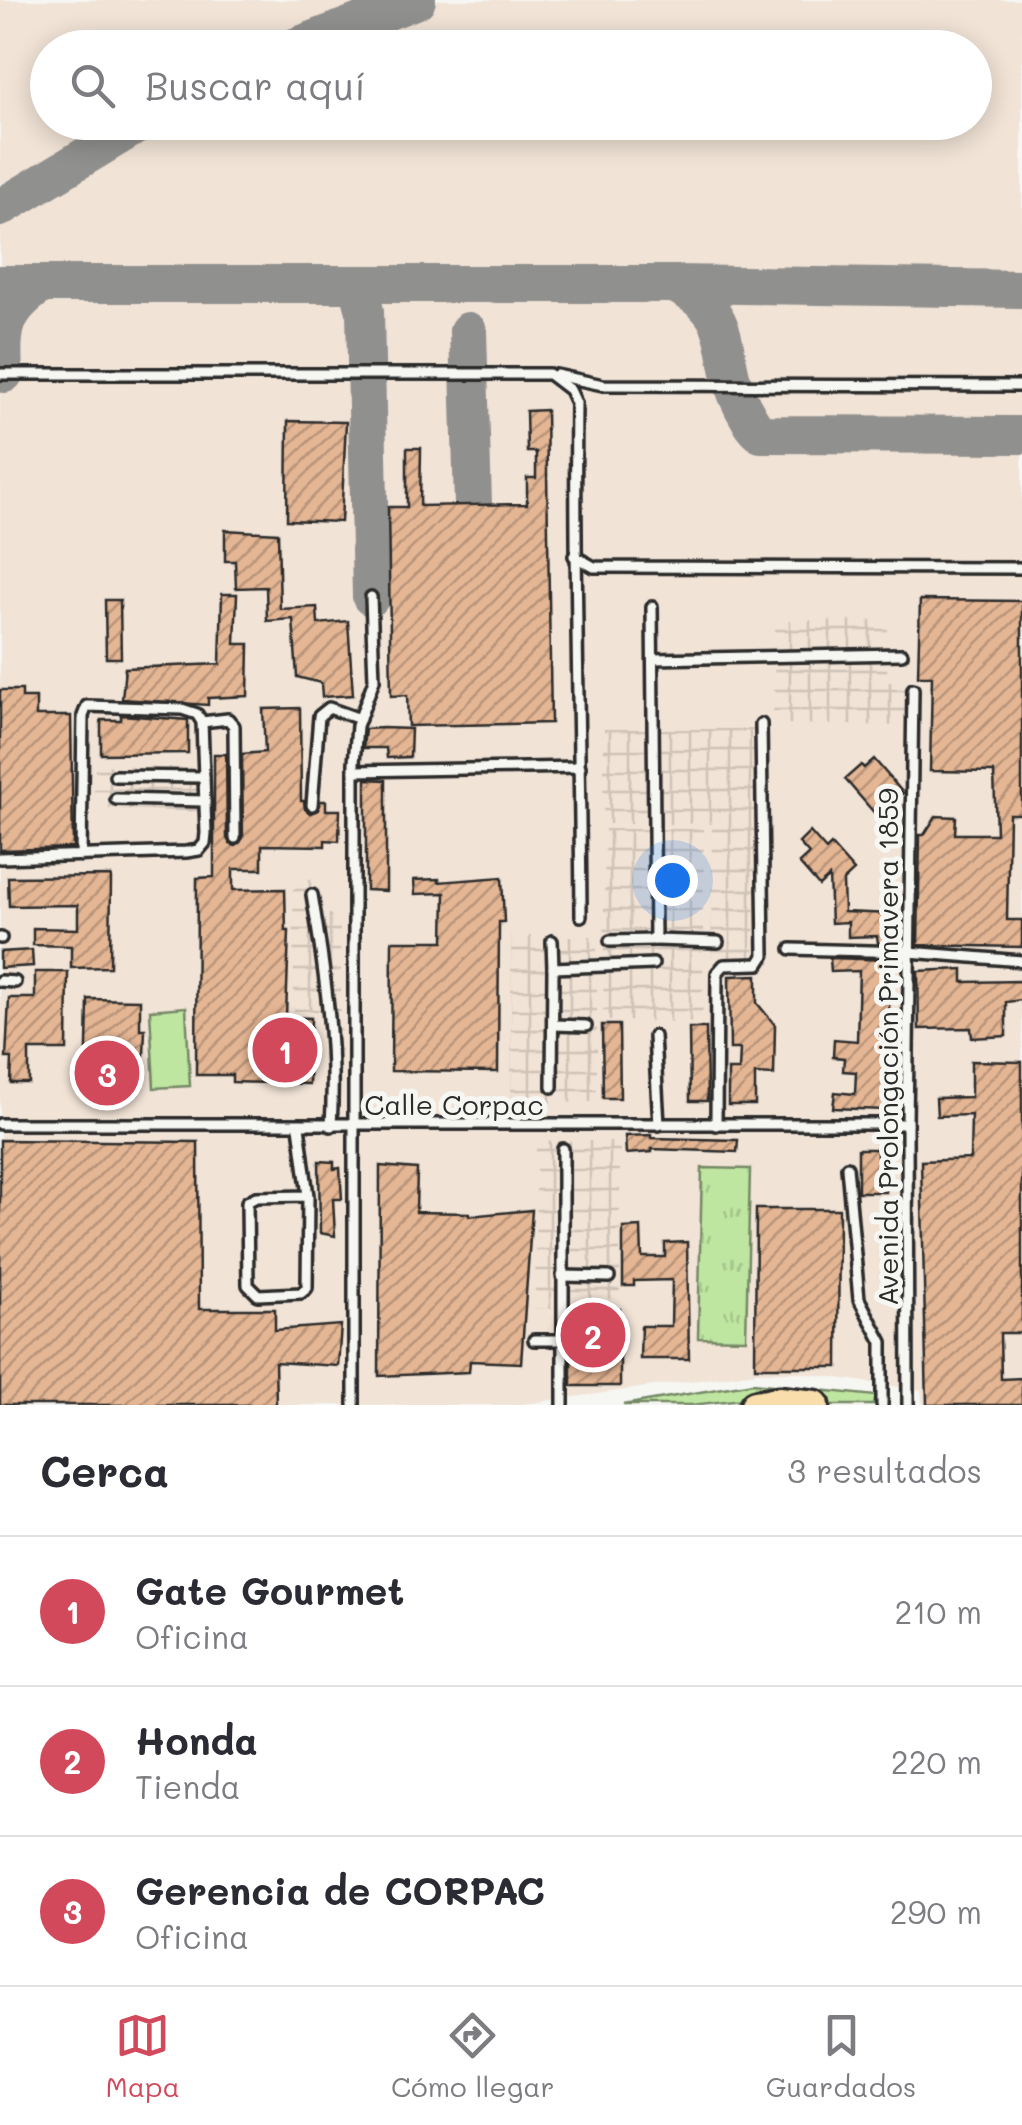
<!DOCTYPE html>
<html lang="es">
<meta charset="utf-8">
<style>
body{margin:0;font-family:Mali,sans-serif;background:#f2f2f3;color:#2b2b33}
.you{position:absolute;left:672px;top:880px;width:35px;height:35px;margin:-25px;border:8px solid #fff;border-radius:50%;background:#1a73e8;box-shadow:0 0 0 15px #1a73e833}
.badge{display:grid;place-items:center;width:65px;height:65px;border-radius:50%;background:#d1495b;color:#fff;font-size:32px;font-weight:700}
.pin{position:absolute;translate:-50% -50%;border:5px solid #fff;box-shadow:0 2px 10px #0006}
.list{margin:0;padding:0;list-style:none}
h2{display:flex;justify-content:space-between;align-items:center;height:130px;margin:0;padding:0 40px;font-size:42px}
h2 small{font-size:32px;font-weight:400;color:#7c7c81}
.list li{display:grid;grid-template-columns:65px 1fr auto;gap:30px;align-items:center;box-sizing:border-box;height:150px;padding:0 40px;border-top:2px solid #e1e1e2}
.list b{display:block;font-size:38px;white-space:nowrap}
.list p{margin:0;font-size:32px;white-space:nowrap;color:#7c7c81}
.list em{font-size:32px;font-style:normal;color:#7c7c81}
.icon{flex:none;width:55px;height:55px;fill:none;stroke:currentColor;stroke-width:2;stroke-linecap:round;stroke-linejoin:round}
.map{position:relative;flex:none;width:1022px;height:1405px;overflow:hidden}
.search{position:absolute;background:#fff;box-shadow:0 5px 25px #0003;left:30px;right:30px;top:30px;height:110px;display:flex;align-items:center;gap:25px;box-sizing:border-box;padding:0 35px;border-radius:55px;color:#7c7c81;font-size:38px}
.sheet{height:580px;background:#fff}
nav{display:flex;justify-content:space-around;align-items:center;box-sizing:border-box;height:140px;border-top:2px solid #e1e1e2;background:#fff;font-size:28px;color:#7c7c81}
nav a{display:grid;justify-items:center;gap:5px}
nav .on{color:#d1495b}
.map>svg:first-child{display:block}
.built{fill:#f1e3d6;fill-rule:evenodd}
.industrial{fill:url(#industrial-grid)}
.grass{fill:url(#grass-tufts);stroke:#758866;stroke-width:2.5}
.garden{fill:#bfe6a1;stroke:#758866;stroke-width:2.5}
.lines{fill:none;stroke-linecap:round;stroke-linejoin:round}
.taxiway{stroke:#90908e;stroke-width:38}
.building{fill:url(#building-hatch);stroke:#2b2b2b;stroke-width:2.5}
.service-casing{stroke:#2b2b2b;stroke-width:16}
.trunk-casing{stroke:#2b2b2b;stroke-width:35}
.service{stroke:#f6f6f2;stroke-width:9}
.trunk{stroke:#f9deab;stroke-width:28}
.labels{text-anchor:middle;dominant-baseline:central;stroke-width:10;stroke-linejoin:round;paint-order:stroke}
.street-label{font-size:28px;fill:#2b2b2b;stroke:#f6f6f2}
</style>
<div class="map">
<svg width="1022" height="1405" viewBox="0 0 1022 1405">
<defs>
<pattern id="industrial-grid" width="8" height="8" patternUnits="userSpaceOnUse" patternTransform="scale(2.5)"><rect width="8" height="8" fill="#f1e3d6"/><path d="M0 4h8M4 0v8" fill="none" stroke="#cfc3b8"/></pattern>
<pattern id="grass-tufts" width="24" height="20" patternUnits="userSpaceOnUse" patternTransform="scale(2.5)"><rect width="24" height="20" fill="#bfe6a1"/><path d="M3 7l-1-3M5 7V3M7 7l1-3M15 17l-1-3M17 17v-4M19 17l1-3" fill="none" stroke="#a4c58b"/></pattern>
<pattern id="building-hatch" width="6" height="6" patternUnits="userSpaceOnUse" patternTransform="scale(2.5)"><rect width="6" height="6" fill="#e4b694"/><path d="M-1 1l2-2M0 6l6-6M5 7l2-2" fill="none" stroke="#b99479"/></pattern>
</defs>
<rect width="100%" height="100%" fill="#f6f6f2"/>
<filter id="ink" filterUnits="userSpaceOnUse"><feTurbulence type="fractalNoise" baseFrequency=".01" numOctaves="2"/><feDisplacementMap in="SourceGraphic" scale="20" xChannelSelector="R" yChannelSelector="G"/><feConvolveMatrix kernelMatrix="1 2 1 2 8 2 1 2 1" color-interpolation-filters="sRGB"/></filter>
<g filter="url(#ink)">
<path class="built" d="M 0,0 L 1022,0 L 1022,1405 L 923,1405 L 921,1390 L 796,1372 L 756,1372 L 516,1405 L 0,1405 ZM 48,48 L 974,48 L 974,122 L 48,122 Z"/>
<g class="industrial">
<path d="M 775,620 L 888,621 L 887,682 L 916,683 L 915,726 L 773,724 Z"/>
<path d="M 604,729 L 756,729 L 754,958 L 711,957 L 712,824 L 603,824 Z"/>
<path d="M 95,765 L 200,768 L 199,812 L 93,808 Z"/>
<path d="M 605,829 L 704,829 L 703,1022 L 603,1021 Z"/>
<path d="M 293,879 L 319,879 L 319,914 L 340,914 L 341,1081 L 325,1081 L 325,1011 L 294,1011 Z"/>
<path d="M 511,936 L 597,936 L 597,1102 L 511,1103 Z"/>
<path d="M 536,1141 L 620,1141 L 620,1299 L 566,1299 L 566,1309 L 535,1309 Z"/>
</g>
<g class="grass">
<path d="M 702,1168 L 750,1169 L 746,1339 L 698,1338 Z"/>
<path d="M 753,1383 L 876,1396 L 874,1405 L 752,1405 L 750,1398 L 692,1405 L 623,1405 Z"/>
</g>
<path class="garden" d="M 186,1007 L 190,1086 L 154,1088 L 150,1010 Z"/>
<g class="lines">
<g class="taxiway">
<path d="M 292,48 L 417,0"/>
<path d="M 0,208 L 142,122"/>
<path d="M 0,284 L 674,284 L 1022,289"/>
<path d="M 674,284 C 742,316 714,354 743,408 C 749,418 752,427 761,434 L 1022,435"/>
<path d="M 358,285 L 365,311 L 371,597"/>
<path d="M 468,331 L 473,505"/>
<path d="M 4,374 C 2,329 2,311 43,284"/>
</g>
</g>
<g class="building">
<path d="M 546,410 L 551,723 L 408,726 L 407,695 L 391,696 L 388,507 L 407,507 L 407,448 L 421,448 L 420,506 L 527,504 L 527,478 L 536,478 L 536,452 L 527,452 L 526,411 Z"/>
<path d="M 288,421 L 346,422 L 341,522 L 287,520 Z"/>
<path d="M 225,530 L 278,533 L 280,609 L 317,607 L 318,624 L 348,621 L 353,695 L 322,697 L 321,683 L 297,677 L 293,619 L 267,621 L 266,587 L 236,588 L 235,561 L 225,561 Z"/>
<path d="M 222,594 L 237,594 L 235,644 L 249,644 L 248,696 L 208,698 L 208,705 L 122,699 L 125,668 L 220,664 Z"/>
<path d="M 105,600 L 120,600 L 121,658 L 106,658 Z"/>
<path d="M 920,600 L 1022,601 L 1022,814 L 1009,814 L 1007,920 L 1022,920 L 1022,947 L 918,945 L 920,835 L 924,835 L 936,816 L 956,817 L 955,834 L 996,834 L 994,772 L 930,771 L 932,676 L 918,676 Z"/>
<path d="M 0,690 L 22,690 L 22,698 L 36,698 L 36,716 L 71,716 L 73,848 L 0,850 Z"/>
<path d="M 300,708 L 301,801 L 304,801 L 305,809 L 310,813 L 318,810 L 320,801 L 326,801 L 326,810 L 340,810 L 339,841 L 325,840 L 325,846 L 262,845 L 262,869 L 233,869 L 233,890 L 285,889 L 286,931 L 289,931 L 286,1017 L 311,1018 L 309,1084 L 232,1082 L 232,1075 L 196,1075 L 197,878 L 214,877 L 214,754 L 226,754 L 227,838 L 230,844 L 236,846 L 243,838 L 242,754 L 265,752 L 263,709 Z"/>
<path d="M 121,715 L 188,720 L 188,753 L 101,754 L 101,720 L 121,720 Z"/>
<path d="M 383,728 L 411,729 L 410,757 L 387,758 L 386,748 L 363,748 L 365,729 Z"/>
<path d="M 874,759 L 903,793 L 877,816 L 845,779 L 861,765 L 864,768 Z"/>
<path d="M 366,779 L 386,780 L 386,891 L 366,890 Z"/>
<path d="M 810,832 L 826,850 L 831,845 L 854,871 L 843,881 L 844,912 L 892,914 L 892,943 L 878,943 L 877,936 L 848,937 L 848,922 L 831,923 L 829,877 L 819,886 L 799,863 L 809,854 L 799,843 Z"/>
<path d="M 111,876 L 110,967 L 71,968 L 71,946 L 33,945 L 33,928 L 78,929 L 78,905 L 9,906 L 8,877 Z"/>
<path d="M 502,877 L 504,922 L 499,922 L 498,1072 L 391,1071 L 392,941 L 444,941 L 445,893 L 415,894 L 414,880 L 439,879 L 439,882 Z"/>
<path d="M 32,950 L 33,966 L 0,968 L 0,952 Z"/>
<path d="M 830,958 L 891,960 L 885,1110 L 833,1108 L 835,1092 L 855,1094 L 856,1072 L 843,1071 L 844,1058 L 833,1057 L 834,1039 L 857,1041 L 859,971 L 831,972 Z"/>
<path d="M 963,969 L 963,982 L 1022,981 L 1022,1000 L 1006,1002 L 1006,1036 L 972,1038 L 971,1028 L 919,1029 L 918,971 Z"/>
<path d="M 35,972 L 68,972 L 67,1050 L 29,1050 L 29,1083 L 11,1083 L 12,1058 L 6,1058 L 9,998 L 35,998 Z"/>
<path d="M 757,975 L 757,1003 L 775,1025 L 774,1075 L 755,1074 L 755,1105 L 728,1105 L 728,1070 L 739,1070 L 740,1049 L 730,1049 L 729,976 Z"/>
<path d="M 88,999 L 140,1000 L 140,1029 L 145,1029 L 144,1055 L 135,1055 L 135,1079 L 130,1079 L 130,1097 L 86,1096 Z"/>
<path d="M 602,1025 L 619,1025 L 620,1098 L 603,1098 Z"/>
<path d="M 689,1028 L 706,1028 L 707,1101 L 690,1101 Z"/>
<path d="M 971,1061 L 1022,1062 L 1022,1333 L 1000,1333 L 1001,1379 L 1022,1378 L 1022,1405 L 927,1405 L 921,1161 L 970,1159 L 971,1115 L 937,1116 L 936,1098 L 971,1097 Z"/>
<path d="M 651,1135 L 651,1138 L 738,1140 L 737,1152 L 652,1149 L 652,1152 L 626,1154 L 625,1136 Z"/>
<path d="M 0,1140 L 198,1142 L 199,1309 L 275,1309 L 275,1330 L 341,1325 L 338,1366 L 275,1362 L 276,1405 L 0,1405 Z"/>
<path d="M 858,1149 L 877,1149 L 877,1177 L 886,1177 L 886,1192 L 858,1192 Z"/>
<path d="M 319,1161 L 334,1162 L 334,1169 L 340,1168 L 342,1199 L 333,1199 L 335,1236 L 320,1233 Z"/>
<path d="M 380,1166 L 417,1169 L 416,1212 L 469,1213 L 469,1216 L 532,1210 L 521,1363 L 470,1361 L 469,1372 L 379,1376 Z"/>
<path d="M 756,1209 L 839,1209 L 838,1367 L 755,1367 Z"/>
<path d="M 641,1227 L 642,1257 L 665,1257 L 665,1243 L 687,1242 L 689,1359 L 640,1359 L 641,1326 L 671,1326 L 672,1280 L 634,1281 L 634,1286 L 623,1286 L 623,1228 Z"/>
<path d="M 620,1309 L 620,1386 L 571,1386 L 571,1310 Z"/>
</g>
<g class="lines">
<defs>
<g id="service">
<path d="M 0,374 L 549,374 L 570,390 L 576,403 C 574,574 580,744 581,916"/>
<path d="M 556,375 L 603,385 L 1022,386"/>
<path d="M 574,556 L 594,567 L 1022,568"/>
<path d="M 652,607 L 655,940 L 718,942"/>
<path d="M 653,659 L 902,654"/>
<path d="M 202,722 L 228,719 L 234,726 L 235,838"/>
<path d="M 354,771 L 580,767"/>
<path d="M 115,776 L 204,777"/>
<path d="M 116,799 L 205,801"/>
<path d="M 312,805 L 319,716 L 329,708 L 360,719"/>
<path d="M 0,858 L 186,852 L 199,850 L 205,843 L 206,833 L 202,722 L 197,714 L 182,709 L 87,706 L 83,716 L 81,856"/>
<path d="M 312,895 C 325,972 336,1048 331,1126"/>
<path d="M 0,938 L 1,938"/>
<path d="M 552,941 L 553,968"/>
<path d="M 610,941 L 655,940"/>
<path d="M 791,949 L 909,952 L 1022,961"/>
<path d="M 0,981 L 15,982"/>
<path d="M 553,1025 L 586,1026"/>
<path d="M 654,1036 L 659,1125"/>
<path d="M 552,1087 L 553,968 L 653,964"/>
<path d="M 0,1124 L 907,1124"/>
<path d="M 716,1125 L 717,973 L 724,965 L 759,964 L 764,956 L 761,724"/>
<path d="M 299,1126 L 308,1196 L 307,1288 L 301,1293 L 258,1295 L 248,1285 L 247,1202 L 256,1197 L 308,1196"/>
<path d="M 847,1167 L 859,1299 L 882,1342 L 882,1405"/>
<path d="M 562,1276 L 609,1277"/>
<path d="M 534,1340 L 562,1340"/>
<path d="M 354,1405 L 354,763 L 357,726 L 374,680 L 371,597"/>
<path d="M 563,1405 L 563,1149"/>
<path d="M 908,1405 L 907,1124 L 913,689"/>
</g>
<path id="trunk" d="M 755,1405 L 779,1401 L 815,1405"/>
</defs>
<use href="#service" class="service-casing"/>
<use href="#trunk" class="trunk-casing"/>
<use href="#service" class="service"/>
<use href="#trunk" class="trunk"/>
</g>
</g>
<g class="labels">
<g class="street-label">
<text transform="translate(887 1047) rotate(-90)">Avenida Prolongación Primavera 1859</text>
<text x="454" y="1104">Calle Corpac</text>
</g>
</g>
</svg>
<div class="you"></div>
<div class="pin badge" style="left:285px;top:1050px">1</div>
<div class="pin badge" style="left:593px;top:1335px">2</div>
<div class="pin badge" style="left:107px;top:1073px">3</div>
<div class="search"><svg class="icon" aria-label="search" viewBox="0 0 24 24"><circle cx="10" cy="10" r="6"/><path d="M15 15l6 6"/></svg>Buscar aquí</div>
</div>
<section class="sheet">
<h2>Cerca<small>3 resultados</small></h2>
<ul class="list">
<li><span class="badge">1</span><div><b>Gate Gourmet</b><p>Oficina</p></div><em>210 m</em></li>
<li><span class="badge">2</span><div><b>Honda</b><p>Tienda</p></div><em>220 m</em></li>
<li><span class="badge">3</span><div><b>Gerencia de CORPAC</b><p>Oficina</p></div><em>290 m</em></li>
</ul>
</section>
<nav>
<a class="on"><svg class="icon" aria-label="map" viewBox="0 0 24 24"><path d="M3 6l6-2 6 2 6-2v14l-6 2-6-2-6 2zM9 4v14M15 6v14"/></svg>Mapa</a>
<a><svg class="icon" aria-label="directions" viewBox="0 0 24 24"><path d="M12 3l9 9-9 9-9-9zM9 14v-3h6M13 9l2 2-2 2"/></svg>Cómo llegar</a>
<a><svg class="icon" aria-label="saved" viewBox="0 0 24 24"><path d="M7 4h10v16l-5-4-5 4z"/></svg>Guardados</a>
</nav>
